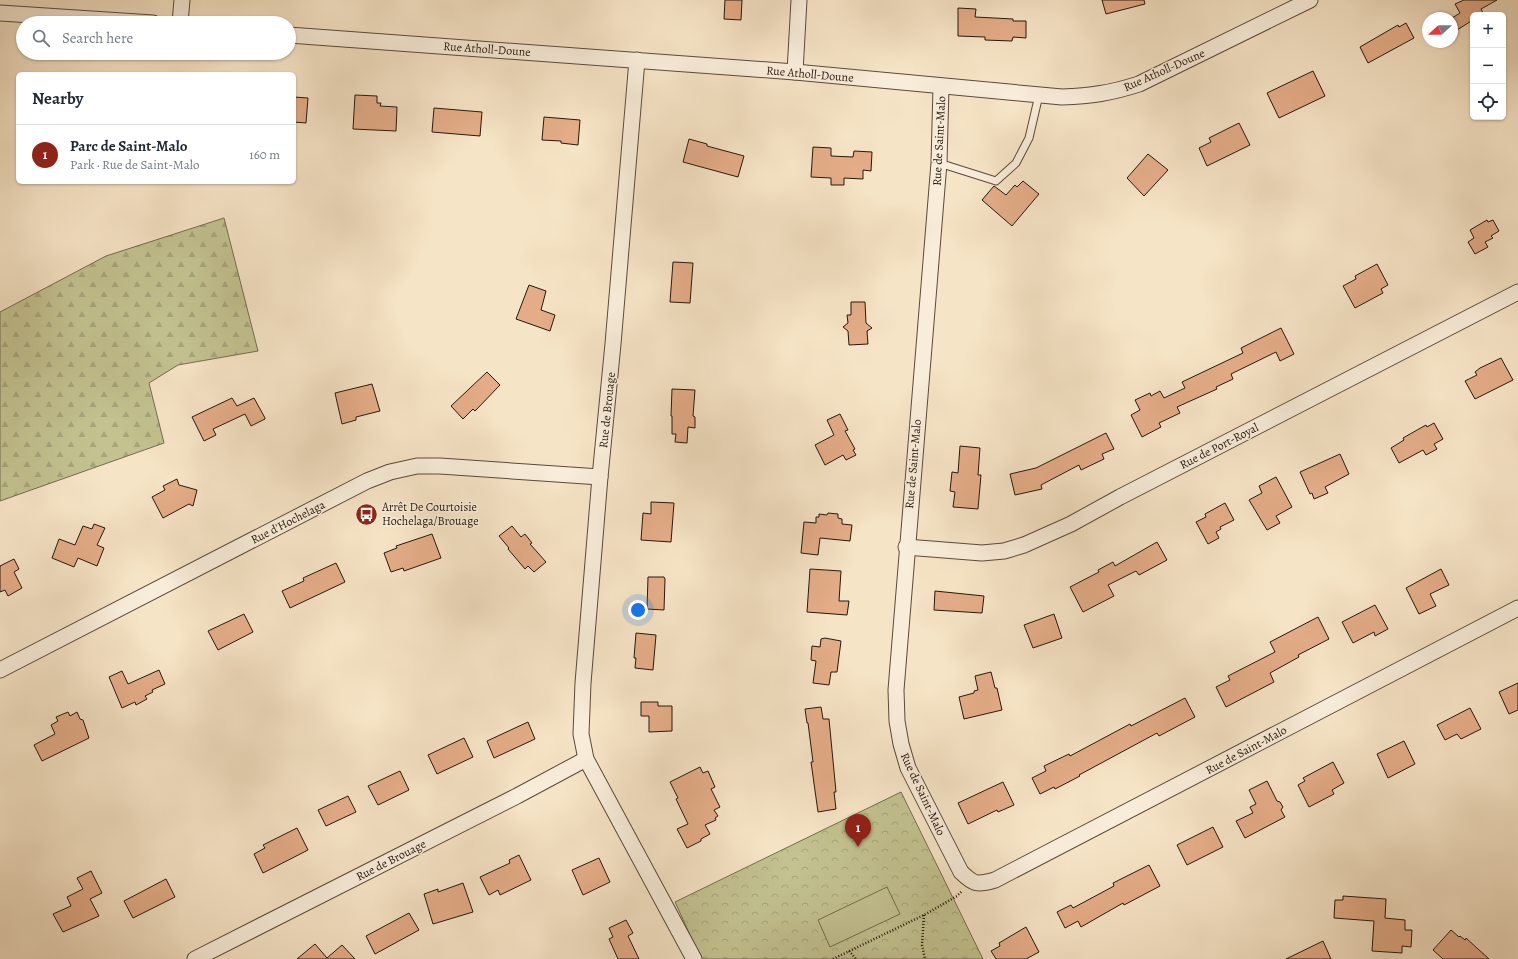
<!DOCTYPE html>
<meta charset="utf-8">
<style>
body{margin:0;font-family:Alegreya,serif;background:#f2f2f3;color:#1f2937}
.controls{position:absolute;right:12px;top:12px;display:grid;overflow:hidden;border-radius:6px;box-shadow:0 1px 3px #0004}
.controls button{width:36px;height:36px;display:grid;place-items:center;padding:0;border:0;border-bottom:1px solid #e0e1e3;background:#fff;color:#1f2937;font:20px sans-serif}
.compass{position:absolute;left:1422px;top:12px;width:36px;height:36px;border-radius:50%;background:#fff;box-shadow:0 1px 3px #0004;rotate:249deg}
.you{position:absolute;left:638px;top:610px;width:14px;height:14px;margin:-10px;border:3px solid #fff;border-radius:50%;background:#1a73e8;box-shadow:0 0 0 6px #1a73e833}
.badge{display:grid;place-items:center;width:26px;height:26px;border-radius:50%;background:#8f2418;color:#fff;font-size:13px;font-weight:700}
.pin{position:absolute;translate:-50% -33px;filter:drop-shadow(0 1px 2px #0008)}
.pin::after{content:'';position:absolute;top:21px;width:14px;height:12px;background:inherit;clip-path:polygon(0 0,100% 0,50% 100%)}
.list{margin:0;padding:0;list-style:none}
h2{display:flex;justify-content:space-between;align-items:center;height:52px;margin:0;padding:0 16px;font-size:17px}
h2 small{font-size:13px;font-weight:400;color:#747a83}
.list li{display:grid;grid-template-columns:26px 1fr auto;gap:12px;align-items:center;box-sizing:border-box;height:60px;padding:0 16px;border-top:1px solid #e0e1e3}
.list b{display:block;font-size:15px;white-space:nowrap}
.list p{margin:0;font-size:13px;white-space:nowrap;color:#747a83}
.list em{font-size:13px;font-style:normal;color:#747a83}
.icon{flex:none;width:22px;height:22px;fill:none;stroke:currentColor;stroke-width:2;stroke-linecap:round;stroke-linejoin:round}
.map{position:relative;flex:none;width:1518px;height:959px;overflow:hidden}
.search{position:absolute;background:#fff;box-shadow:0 1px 3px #0004;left:16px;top:16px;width:280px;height:44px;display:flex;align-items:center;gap:10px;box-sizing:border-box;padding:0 14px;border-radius:22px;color:#747a83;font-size:15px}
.panel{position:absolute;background:#fff;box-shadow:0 1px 3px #0004;left:16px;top:72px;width:280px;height:112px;border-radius:6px}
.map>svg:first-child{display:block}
.forest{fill:url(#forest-firs);stroke:#746c4d}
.park{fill:url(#park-crowns);stroke:#746c4d}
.garden{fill:#c3c290;stroke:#746c4d}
.building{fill:#e4ad88;stroke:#26170a}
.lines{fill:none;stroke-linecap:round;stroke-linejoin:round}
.service-casing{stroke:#5a4a39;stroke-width:9}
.minor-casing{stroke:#5a4a39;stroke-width:17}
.path{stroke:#26170a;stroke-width:2.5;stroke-dasharray:1 2;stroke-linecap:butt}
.service{stroke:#f9edda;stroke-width:7}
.minor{stroke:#f9edda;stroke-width:15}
.labels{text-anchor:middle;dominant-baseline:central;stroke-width:3;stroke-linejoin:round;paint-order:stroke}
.street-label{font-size:12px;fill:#26170a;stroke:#f9edda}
.poi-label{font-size:12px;fill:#26170a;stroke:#f9edda;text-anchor:start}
</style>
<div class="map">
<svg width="1518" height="959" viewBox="0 0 1518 959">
<defs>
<pattern id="forest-firs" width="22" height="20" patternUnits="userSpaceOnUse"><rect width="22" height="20" fill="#c3c290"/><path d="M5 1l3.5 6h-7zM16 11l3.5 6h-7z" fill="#a7a67b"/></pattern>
<pattern id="park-crowns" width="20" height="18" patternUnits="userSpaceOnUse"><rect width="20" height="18" fill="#c3c290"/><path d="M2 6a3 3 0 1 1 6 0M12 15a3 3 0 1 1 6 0" fill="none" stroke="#a7a67b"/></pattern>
</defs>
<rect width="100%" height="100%" fill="#f6e4c6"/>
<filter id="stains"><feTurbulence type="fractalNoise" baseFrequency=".005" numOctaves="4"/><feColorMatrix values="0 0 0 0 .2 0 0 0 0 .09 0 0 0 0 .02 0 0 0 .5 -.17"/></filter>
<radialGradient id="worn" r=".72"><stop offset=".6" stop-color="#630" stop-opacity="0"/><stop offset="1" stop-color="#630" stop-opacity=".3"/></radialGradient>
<path class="forest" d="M 224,218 L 258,351 L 178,365 L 149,383 L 164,443 L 0,501 L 0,312 L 106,256 Z"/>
<path class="park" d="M 901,792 L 983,959 L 701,959 L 675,902 Z"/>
<path class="garden" d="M 887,887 L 900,914 L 830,947 L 818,920 Z"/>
<g class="building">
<path d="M 725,0 L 742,0 L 741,20 L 724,19 Z"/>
<path d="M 1102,0 L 1144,0 L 1145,4 L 1106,14 Z"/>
<path d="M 1464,0 L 1497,0 L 1481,9 L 1484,15 L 1473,15 L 1473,20 L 1452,33 L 1452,18 L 1460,13 L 1455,4 Z"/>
<path d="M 958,8 L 976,9 L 975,17 L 1013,19 L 1013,21 L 1026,21 L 1026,38 L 1013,37 L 1012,41 L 985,40 L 985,37 L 958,36 Z"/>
<path d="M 1406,23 L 1414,38 L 1368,63 L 1360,47 L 1398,25 L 1399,27 Z"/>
<path d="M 1313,71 L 1325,96 L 1279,118 L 1267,93 Z"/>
<path d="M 355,95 L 377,96 L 377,103 L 381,103 L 380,106 L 397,107 L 396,131 L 353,129 Z"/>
<path d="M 294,97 L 308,98 L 306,123 L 294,122 Z"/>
<path d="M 434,108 L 482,112 L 480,136 L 432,132 Z"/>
<path d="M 544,117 L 580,120 L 578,145 L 561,143 L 561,141 L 542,140 Z"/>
<path d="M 1239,123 L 1250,145 L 1207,166 L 1199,148 L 1211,142 L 1209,138 Z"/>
<path d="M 689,139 L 707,144 L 707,146 L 744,156 L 738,177 L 683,162 Z"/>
<path d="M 813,147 L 831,148 L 831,156 L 853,157 L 854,151 L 872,152 L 871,171 L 863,170 L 863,179 L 844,178 L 844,185 L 831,185 L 831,178 L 811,177 Z"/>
<path d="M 1148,154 L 1168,170 L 1144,196 L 1127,178 Z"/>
<path d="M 1023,181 L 1039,194 L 1012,226 L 982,200 L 994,186 L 1006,195 L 1015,185 L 1017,187 Z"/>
<path d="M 1487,220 L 1488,222 L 1493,220 L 1499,231 L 1491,236 L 1493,238 L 1485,242 L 1488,247 L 1475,254 L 1468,242 L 1474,238 L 1470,230 Z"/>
<path d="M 673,262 L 693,263 L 690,303 L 670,302 Z"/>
<path d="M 1377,264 L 1388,285 L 1381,289 L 1383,293 L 1355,308 L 1343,286 L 1356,279 L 1355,276 Z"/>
<path d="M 529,285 L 546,291 L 541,310 L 555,315 L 550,331 L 516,319 Z"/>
<path d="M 851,302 L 865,302 L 866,323 L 872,328 L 867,331 L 868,344 L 849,345 L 848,331 L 843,327 L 848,323 L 847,315 L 851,315 Z"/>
<path d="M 1281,328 L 1294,354 L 1280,361 L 1276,352 L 1231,374 L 1233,379 L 1216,387 L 1217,389 L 1177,407 L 1180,413 L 1159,423 L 1161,427 L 1142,437 L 1131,415 L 1140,410 L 1135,400 L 1150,393 L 1151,396 L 1160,391 L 1164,398 L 1185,388 L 1182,382 L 1243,353 L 1241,348 Z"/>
<path d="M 1501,358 L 1513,380 L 1475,399 L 1465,381 L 1477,375 L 1475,372 L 1480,368 Z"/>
<path d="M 487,372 L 500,385 L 475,411 L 473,409 L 463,419 L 451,406 Z"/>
<path d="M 372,384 L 380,411 L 356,417 L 356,420 L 342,424 L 335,393 Z"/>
<path d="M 672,389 L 695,390 L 693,416 L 695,417 L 695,428 L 688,427 L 687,443 L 675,442 L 676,434 L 672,434 L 672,416 L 671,416 Z"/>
<path d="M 232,398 L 237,406 L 254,398 L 265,418 L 265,419 L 251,426 L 245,414 L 213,429 L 216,435 L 204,441 L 192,417 Z"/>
<path d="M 840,414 L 848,430 L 845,431 L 855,449 L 853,450 L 856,455 L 846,460 L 843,455 L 825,465 L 815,445 L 834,435 L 827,420 Z"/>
<path d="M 1434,423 L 1443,439 L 1434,444 L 1437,449 L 1426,455 L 1423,450 L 1399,463 L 1391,448 L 1404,440 L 1403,438 L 1426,425 L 1427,427 Z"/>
<path d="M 1106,433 L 1114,449 L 1102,454 L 1104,459 L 1081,470 L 1079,465 L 1041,485 L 1042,489 L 1015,495 L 1010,474 L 1036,468 Z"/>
<path d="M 960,446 L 980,448 L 978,475 L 981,475 L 978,509 L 953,507 L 955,492 L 950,491 L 952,472 L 958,473 Z"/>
<path d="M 1340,454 L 1349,474 L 1325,487 L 1328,493 L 1314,499 L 1312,493 L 1310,494 L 1300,472 Z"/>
<path d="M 1276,477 L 1292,507 L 1276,516 L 1280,523 L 1267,530 L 1249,500 L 1262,493 L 1259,486 Z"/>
<path d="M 177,479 L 179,485 L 197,490 L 193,506 L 189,504 L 163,518 L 152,497 L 165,490 L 163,486 Z"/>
<path d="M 651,502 L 674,503 L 671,542 L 641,540 L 643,513 L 651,514 Z"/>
<path d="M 1225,503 L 1234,520 L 1220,527 L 1221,529 L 1216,532 L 1219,538 L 1208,544 L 1196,522 L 1206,517 L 1205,514 Z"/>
<path d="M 828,513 L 838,514 L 838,518 L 842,519 L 842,524 L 852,525 L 850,541 L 820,538 L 818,555 L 801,553 L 804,522 L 816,523 L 816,517 L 819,517 L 819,514 L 827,515 Z"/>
<path d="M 94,524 L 105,528 L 97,545 L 104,548 L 97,566 L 78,558 L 74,567 L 52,558 L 59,539 L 75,545 L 83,526 L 92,529 Z"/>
<path d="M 512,526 L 521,537 L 525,534 L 532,543 L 530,544 L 546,562 L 534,572 L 528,566 L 525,569 L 508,549 L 509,548 L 499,536 Z"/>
<path d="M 432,534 L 441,558 L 404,571 L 403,568 L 391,572 L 384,553 L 397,548 L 396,546 Z"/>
<path d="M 1157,542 L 1167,560 L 1139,575 L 1136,571 L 1108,585 L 1114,596 L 1083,612 L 1070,587 L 1099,572 L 1098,570 L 1113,562 L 1115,566 Z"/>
<path d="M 14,559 L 19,569 L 14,572 L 22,588 L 8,596 L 5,590 L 0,592 L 0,566 Z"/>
<path d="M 336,563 L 345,582 L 290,608 L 282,591 L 304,581 L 303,578 Z"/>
<path d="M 810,569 L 841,571 L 839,601 L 849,601 L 847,615 L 807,612 Z"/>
<path d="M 1441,569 L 1449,585 L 1430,594 L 1436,606 L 1419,614 L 1406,588 Z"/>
<path d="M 648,577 L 664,577 L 665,579 L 664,610 L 647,609 Z"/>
<path d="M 935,591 L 984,596 L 982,613 L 934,610 Z"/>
<path d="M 1375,605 L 1388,629 L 1375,636 L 1374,632 L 1353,643 L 1342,622 Z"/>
<path d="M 244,614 L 253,632 L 218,650 L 208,631 Z"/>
<path d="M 1054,614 L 1062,638 L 1033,648 L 1024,625 Z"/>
<path d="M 1318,617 L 1329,639 L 1298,655 L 1299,657 L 1270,673 L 1274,682 L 1226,707 L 1216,687 L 1230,680 L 1228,676 L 1275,652 L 1270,642 Z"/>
<path d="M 636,633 L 656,635 L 653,670 L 635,668 L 636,658 L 634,658 Z"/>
<path d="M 825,638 L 841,641 L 837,672 L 831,672 L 829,685 L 813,683 L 816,661 L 811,660 L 812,646 L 820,647 L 821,639 Z"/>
<path d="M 159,670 L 165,684 L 152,690 L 153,692 L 145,696 L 147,699 L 136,705 L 135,702 L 122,708 L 109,677 L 122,671 L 128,684 Z"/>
<path d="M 991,672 L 995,688 L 997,688 L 1002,710 L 964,719 L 959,697 L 974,693 L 974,691 L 978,690 L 975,676 Z"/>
<path d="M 1518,683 L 1518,710 L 1509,714 L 1499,692 Z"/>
<path d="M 1185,698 L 1195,717 L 1159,736 L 1157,733 L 1079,775 L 1080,776 L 1055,789 L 1054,787 L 1040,794 L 1032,778 L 1046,771 L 1044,766 L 1069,754 L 1070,756 L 1130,724 L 1131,726 Z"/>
<path d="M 641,702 L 658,702 L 658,706 L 672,706 L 672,731 L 649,732 L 649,716 L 641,716 Z"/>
<path d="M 821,707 L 823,719 L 829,719 L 836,792 L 834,792 L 836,809 L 818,812 L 811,762 L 813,762 L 808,723 L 807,723 L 805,709 Z"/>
<path d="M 1470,708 L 1481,729 L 1461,739 L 1457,734 L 1445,740 L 1437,725 Z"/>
<path d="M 68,712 L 70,716 L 77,712 L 80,719 L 83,720 L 89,738 L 42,761 L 34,745 L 55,734 L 51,725 L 58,721 L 56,717 Z"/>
<path d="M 528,722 L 535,739 L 494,758 L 487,741 Z"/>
<path d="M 464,738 L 473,757 L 437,774 L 428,755 Z"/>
<path d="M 1404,741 L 1415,764 L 1388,778 L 1377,754 Z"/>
<path d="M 1333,762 L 1344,783 L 1332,790 L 1334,794 L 1309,807 L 1298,785 L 1305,781 L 1303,778 Z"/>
<path d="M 700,767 L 703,773 L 708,771 L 715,787 L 711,789 L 720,807 L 714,810 L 718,816 L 715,818 L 716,820 L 705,825 L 710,834 L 701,839 L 701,841 L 687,848 L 677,829 L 688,824 L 676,799 L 678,798 L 670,782 Z"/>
<path d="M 400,771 L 409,790 L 378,805 L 368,786 Z"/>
<path d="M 1267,781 L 1277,801 L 1280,802 L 1283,807 L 1281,810 L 1285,817 L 1245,838 L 1236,821 L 1253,813 L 1250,807 L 1256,804 L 1249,790 Z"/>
<path d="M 1003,782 L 1014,805 L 998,812 L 997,810 L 968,824 L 958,803 Z"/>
<path d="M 348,796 L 356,812 L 326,826 L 318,810 Z"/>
<path d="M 1213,827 L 1223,847 L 1187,865 L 1177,845 Z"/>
<path d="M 297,828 L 308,850 L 263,873 L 254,854 L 265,848 L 263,845 Z"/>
<path d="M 519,855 L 531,880 L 500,895 L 498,890 L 489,895 L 480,877 L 510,863 L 509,860 Z"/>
<path d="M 599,858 L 610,882 L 583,895 L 572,870 Z"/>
<path d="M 1149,865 L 1160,886 L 1124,905 L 1123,903 L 1081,927 L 1078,921 L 1065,928 L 1057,912 L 1071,905 L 1073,908 L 1114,886 L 1113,883 Z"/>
<path d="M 91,871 L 102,893 L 90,899 L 99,916 L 63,932 L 53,914 L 71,906 L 67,897 L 83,889 L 77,878 Z"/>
<path d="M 166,879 L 175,897 L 133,918 L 124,901 Z"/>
<path d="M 463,883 L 473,912 L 433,924 L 424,894 L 438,889 L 438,892 Z"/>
<path d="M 1343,896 L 1386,899 L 1385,918 L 1405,920 L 1405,930 L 1412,930 L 1411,947 L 1402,946 L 1402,953 L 1372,951 L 1374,921 L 1334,918 L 1335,900 L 1343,900 Z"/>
<path d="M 409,913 L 419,930 L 375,954 L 366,936 Z"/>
<path d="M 626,920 L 633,933 L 628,936 L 639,959 L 618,959 L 609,939 L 613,937 L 609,928 Z"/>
<path d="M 1026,927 L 1039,952 L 1026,959 L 996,959 L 991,951 L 1000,946 L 999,943 Z"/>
<path d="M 1451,930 L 1459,937 L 1460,936 L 1465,940 L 1466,938 L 1489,959 L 1443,959 L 1433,950 Z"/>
<path d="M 1323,941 L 1331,959 L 1286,959 Z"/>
<path d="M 315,944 L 327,958 L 342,945 L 355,959 L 297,959 Z"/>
</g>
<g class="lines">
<defs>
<path id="service" d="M 939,163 L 996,181 L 1016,163 L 1029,138 L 1039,95"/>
<g id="minor">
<path d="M 0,13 L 153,23"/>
<path d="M 180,23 L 182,0"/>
<path d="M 289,35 L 795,72 L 1062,97 C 1091,96 1111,93 1139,84 L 1310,0"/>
<path d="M 637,60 L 613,344 L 600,477 L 583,683 L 581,734 L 586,759 L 694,959"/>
<path d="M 795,72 L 799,0"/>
<path d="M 941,87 L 939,163 L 896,690 L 897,721 L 901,744 L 908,768 L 961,872 C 974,885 978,885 995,880 L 1518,608"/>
<path d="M 906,547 L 982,553 L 1004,551 L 1024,545 L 1071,524 L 1120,497 L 1518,292"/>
<path d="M 0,670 L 367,481 L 390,472 L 417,466 L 440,466 L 600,477"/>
<path d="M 195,959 L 517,796 L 586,759"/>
</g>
</defs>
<use href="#service" class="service-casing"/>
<use href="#minor" class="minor-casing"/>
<g class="path">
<path d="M 924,915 L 922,945 L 925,959"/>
<path d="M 849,951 L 856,959"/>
<path d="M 833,959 L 924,915 L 957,896 L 962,891"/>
</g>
<use href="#service" class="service"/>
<use href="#minor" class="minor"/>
</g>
<defs>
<symbol id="bus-disc" viewBox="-11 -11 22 22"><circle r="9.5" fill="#8f2418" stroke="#f9edda"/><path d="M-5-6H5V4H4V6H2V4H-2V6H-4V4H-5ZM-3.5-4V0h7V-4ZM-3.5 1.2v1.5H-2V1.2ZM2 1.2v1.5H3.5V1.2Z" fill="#fff"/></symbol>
</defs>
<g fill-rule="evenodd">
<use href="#bus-disc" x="354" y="502" width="25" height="25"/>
</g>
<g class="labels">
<g class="street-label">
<text transform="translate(487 49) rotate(4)">Rue Atholl-Doune</text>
<text transform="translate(1164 70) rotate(-24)">Rue Atholl-Doune</text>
<text transform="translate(810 74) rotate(5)">Rue Atholl-Doune</text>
<text transform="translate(939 141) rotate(-87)">Rue de Saint-Malo</text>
<text transform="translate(607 410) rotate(-84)">Rue de Brouage</text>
<text transform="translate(1219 446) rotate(-27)">Rue de Port-Royal</text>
<text transform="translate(913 464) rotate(-85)">Rue de Saint-Malo</text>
<text transform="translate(288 522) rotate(-27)">Rue d'Hochelaga</text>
<text transform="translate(1246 750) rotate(-28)">Rue de Saint-Malo</text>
<text transform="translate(923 794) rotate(65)">Rue de Saint-Malo</text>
<text transform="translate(391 860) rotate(-27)">Rue de Brouage</text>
</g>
<g class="poi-label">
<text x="382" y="507">Arrêt De Courtoisie<tspan x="382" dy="14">Hochelaga/Brouage</tspan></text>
</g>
</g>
<rect width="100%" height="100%" filter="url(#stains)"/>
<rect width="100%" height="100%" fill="url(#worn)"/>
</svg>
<div class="controls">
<button>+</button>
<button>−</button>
<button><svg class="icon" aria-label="locate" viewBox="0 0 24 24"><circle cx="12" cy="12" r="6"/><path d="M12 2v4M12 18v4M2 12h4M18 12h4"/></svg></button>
</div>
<svg class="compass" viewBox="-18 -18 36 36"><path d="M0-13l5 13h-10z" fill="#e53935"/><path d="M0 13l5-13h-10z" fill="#747a83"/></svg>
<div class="you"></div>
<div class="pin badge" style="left:858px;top:847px">1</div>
<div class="search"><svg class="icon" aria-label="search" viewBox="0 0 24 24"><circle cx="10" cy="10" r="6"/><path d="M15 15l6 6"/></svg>Search here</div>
<section class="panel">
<h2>Nearby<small></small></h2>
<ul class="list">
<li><span class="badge">1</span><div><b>Parc de Saint-Malo</b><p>Park · Rue de Saint-Malo</p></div><em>160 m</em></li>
</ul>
</section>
</div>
